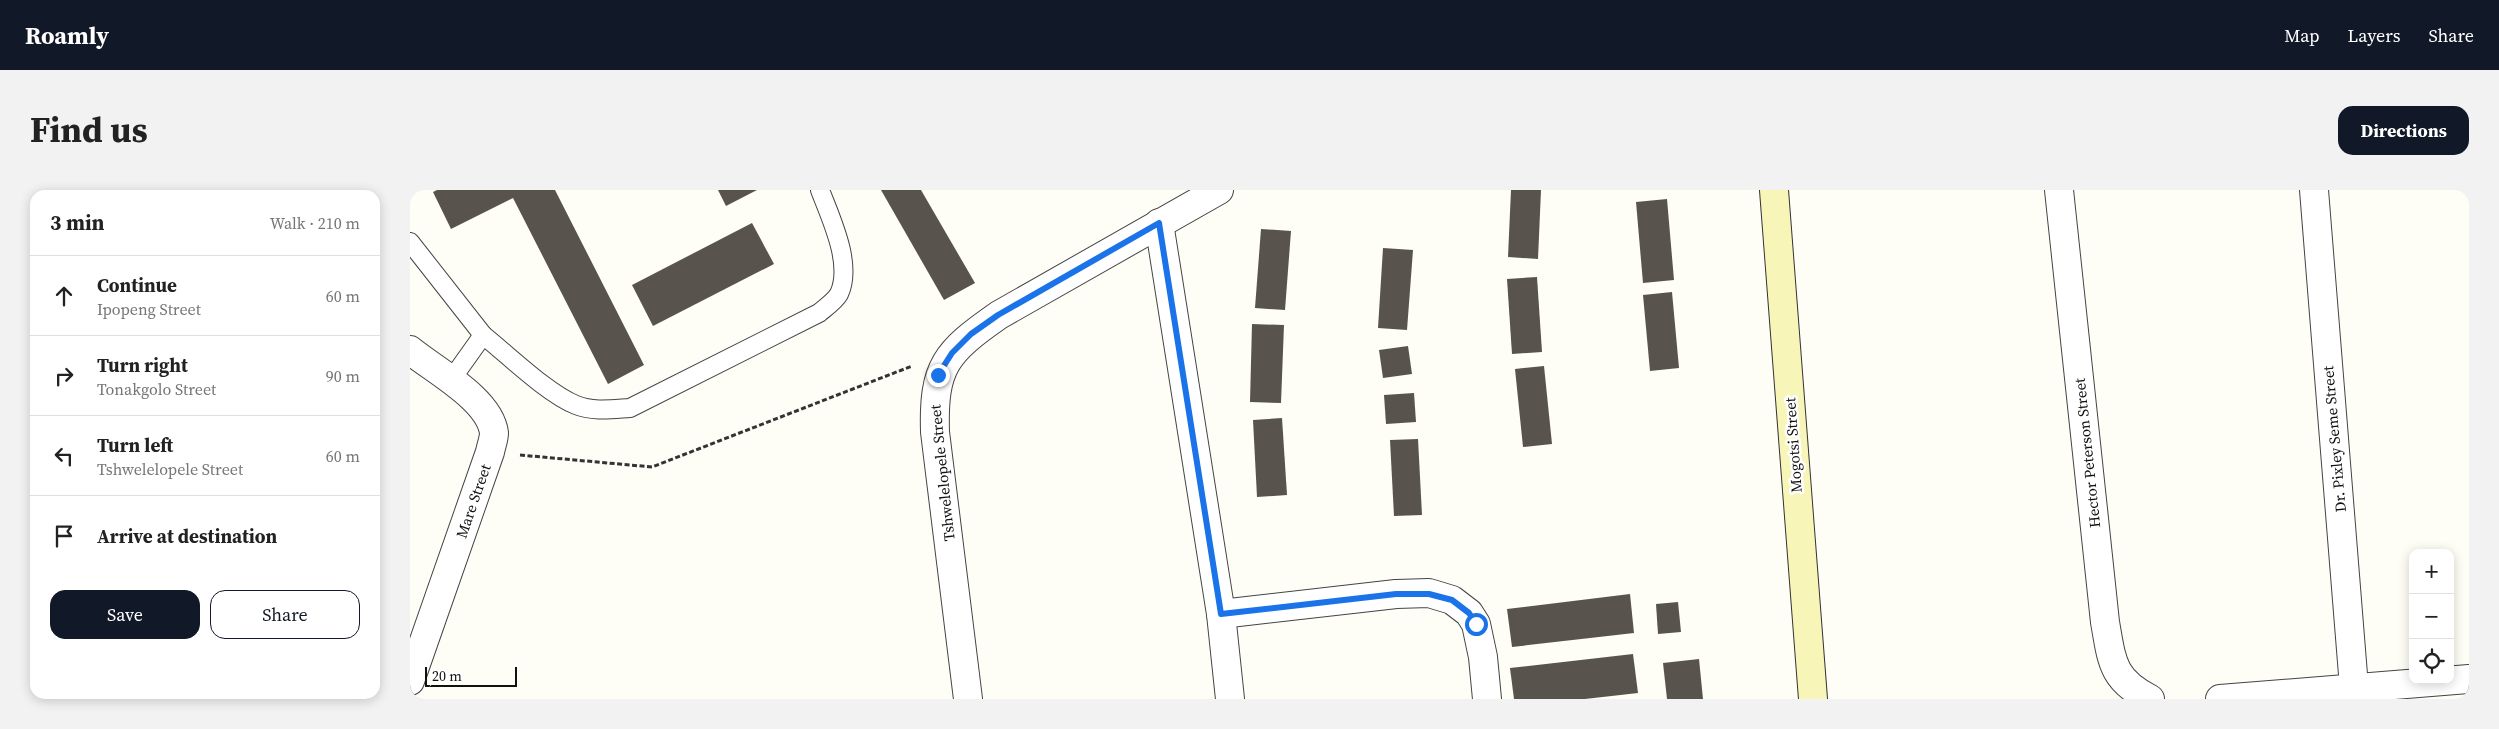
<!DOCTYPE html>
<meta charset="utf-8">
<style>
body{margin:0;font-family:"Source Serif 4",serif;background:#f2f2f2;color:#222}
.controls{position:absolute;right:15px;bottom:15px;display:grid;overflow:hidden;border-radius:10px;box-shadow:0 2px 12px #0003}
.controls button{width:45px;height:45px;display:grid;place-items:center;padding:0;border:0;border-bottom:1px solid #e0e0e0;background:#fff;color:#222;font:25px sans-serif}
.scale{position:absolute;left:15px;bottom:12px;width:92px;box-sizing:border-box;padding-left:5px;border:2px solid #111;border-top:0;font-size:14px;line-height:18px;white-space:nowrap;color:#111;-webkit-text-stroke:4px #fff;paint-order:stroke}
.stop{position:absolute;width:15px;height:15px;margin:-11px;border:4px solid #1a73e8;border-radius:50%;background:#fff}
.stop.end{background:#1a73e8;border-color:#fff;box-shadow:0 1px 5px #0008}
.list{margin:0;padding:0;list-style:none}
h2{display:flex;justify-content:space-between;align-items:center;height:65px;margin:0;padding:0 20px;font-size:21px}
h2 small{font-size:16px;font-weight:400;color:#767676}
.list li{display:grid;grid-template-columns:32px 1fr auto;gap:15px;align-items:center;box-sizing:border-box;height:80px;padding:0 20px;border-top:1px solid #e0e0e0}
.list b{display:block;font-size:19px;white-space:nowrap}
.list p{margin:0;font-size:16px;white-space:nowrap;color:#767676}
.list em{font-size:16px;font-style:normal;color:#767676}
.actions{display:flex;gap:10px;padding:15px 20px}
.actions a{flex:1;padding:11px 0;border:1px solid #111827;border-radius:15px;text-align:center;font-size:18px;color:#111827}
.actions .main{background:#111827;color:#fff}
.icon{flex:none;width:28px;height:28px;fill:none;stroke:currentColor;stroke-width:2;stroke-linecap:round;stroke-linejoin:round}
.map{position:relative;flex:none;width:2059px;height:509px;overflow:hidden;border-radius:15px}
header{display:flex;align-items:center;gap:30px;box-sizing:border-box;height:70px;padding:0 25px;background:#111827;color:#fff}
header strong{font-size:24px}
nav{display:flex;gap:28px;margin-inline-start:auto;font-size:18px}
.intro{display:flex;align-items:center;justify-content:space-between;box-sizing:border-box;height:120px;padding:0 30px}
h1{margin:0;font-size:35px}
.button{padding:12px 22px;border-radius:15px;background:#111827;color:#fff;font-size:18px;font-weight:700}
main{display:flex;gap:30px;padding:0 30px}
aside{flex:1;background:#fff;border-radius:15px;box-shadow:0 2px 12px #0003}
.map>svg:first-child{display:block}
.building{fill:#59534e}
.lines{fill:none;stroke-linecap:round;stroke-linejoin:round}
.lane-casing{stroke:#444;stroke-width:20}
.street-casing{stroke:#444;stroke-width:30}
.secondary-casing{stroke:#333;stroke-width:30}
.path{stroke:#333;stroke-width:3;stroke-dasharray:5 2.5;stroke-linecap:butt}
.lane{stroke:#fff;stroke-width:18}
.street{stroke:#fff;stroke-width:28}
.secondary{stroke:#f7f5b8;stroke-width:28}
.route{stroke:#1a73e8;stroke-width:6}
.labels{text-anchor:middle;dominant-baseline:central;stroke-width:5;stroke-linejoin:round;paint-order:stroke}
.street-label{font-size:15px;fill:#111;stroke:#fff}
</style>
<header>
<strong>Roamly</strong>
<nav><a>Map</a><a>Layers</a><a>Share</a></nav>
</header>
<div class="intro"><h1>Find us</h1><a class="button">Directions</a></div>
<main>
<aside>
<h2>3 min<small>Walk · 210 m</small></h2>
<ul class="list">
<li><svg class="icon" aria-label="ahead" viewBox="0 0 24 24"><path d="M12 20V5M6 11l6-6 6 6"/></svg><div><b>Continue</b><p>Ipopeng Street</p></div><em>60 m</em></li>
<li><svg class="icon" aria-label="right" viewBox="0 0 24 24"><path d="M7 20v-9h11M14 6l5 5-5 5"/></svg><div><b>Turn right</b><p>Tonakgolo Street</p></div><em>90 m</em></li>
<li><svg class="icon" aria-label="left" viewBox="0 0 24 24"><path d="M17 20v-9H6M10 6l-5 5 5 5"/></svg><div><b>Turn left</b><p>Tshwelelopele Street</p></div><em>60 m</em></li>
<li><svg class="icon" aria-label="arrive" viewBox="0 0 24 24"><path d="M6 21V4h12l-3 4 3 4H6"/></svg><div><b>Arrive at destination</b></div></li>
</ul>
<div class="actions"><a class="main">Save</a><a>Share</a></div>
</aside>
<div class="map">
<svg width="2059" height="509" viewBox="0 0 2059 509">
<rect width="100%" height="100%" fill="#fefdf6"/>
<g class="building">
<path d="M 27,0 L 145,0 L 234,175 L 198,194 L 103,8 L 41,39 L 23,2 Z"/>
<path d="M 308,0 L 347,0 L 316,16 Z"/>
<path d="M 471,0 L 511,0 L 565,93 L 534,110 Z"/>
<path d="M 1101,0 L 1131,0 L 1128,69 L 1098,67 Z"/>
<path d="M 1257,9 L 1264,90 L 1233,93 L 1226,12 Z"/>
<path d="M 342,33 L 364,74 L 243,136 L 222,95 Z"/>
<path d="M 851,39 L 881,41 L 875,120 L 845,118 Z"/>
<path d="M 973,58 L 1003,60 L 997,140 L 968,138 Z"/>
<path d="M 1127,87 L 1132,162 L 1102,164 L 1097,89 Z"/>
<path d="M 1262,102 L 1269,178 L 1240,181 L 1233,105 Z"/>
<path d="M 842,134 L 874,135 L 871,213 L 840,212 Z"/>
<path d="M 998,156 L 1002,184 L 973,188 L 969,160 Z"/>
<path d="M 1134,176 L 1142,254 L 1113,257 L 1105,179 Z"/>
<path d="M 1004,203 L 1006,232 L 976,234 L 974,205 Z"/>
<path d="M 872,228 L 877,305 L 847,307 L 843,230 Z"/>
<path d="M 1008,249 L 1012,325 L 984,326 L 980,250 Z"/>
<path d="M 1220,404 L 1224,443 L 1102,457 L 1097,419 Z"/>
<path d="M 1268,412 L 1271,442 L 1248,444 L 1246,414 Z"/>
<path d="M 1223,464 L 1228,503 L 1175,509 L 1104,509 L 1100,478 Z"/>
<path d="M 1289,469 L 1293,509 L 1257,509 L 1253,473 Z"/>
</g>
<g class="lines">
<defs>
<g id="lane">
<path d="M 0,52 L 73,145"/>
<path d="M 41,190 L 73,145 C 98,165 138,204 166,215 C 183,222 203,219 220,218 L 409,123 C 415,118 425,111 429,104 C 443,74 421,29 410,0"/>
</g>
<g id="street">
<path d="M 1649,0 L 1695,432 C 1702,472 1702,489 1740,509"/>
<path d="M 1904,0 L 1944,497"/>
<path d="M 749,33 L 811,424 L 820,509"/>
<path d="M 0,160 C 24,180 80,209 84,243 C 84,249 81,256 80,262 L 0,491"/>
<path d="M 811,424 L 986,404 L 1019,403 L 1042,410 L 1059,423 L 1066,434 L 1073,467 L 1077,509"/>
<path d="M 558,509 L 525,242 C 523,176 536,162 589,125 L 809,0"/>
<path d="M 1810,509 L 2059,489"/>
</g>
<path id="secondary" d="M 1364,0 L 1403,509"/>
</defs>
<use href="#lane" class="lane-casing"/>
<use href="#street" class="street-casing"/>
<use href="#secondary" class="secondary-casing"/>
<path class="path" d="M 110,265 L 242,277 L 502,176"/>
<use href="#lane" class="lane"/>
<use href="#street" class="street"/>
<use href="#secondary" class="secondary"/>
</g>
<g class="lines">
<path class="route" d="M 528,185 L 542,163 L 561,144 L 588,125 L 749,33 L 811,424 L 986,404 L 1019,404 L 1042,410 L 1059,423 L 1066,434"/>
</g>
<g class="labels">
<g class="street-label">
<text transform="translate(1924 249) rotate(-95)">Dr. Pixley Seme Street</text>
<text transform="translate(1383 255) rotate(-94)">Mogotsi Street</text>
<text transform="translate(1677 263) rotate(-96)">Hector Peterson Street</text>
<text transform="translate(532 283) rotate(-96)">Tshwelelopele Street</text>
<text transform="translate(63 311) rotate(-71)">Mare Street</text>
</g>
</g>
</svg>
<div class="controls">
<button>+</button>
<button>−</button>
<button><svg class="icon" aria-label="locate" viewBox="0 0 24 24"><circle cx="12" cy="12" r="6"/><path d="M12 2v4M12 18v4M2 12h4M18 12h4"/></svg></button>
</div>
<div class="scale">20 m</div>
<div class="stop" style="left:1066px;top:434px"></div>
<div class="stop end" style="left:528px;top:185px"></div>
</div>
</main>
